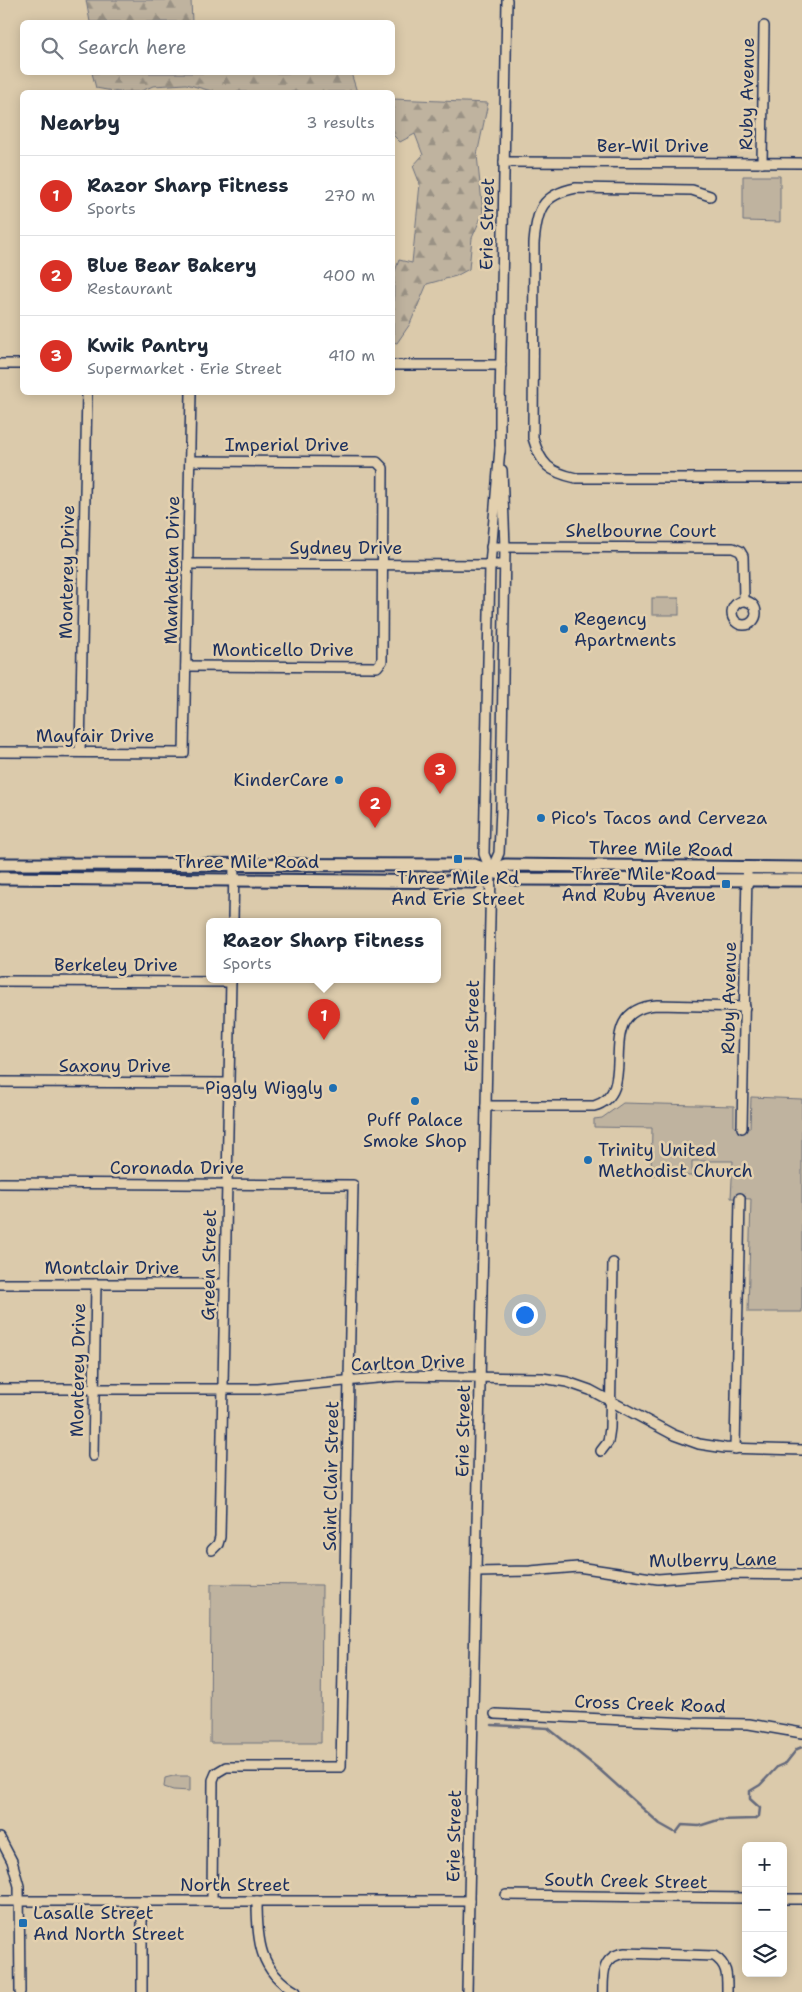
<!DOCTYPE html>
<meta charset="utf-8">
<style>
body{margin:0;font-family:"Shantell Sans",sans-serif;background:#f6f6f7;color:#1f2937}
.controls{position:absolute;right:15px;bottom:15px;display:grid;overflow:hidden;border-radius:8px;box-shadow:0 2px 12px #0003}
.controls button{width:45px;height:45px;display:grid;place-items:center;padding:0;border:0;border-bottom:1px solid #e0e1e3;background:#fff;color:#1f2937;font:25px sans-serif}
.you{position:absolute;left:524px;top:1314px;width:18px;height:18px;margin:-12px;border:4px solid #fff;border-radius:50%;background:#1a73e8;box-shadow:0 0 0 8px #1a73e833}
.badge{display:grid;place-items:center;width:32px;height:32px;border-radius:50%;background:#d93025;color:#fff;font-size:16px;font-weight:700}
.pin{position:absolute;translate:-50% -41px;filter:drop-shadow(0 1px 2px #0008)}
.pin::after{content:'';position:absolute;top:26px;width:18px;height:15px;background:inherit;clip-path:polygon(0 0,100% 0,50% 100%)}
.popup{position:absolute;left:206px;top:918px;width:235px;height:65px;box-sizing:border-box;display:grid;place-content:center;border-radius:8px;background:#fff;filter:drop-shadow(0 1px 4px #0005);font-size:16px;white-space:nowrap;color:#747a83}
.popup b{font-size:19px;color:#1f2937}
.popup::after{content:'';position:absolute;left:50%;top:100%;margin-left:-10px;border:10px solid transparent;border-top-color:#fff}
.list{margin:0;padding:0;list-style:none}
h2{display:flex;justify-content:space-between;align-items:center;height:65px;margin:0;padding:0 20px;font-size:21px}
h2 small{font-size:16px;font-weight:400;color:#747a83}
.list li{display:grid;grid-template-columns:32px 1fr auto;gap:15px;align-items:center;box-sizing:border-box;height:80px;padding:0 20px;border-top:1px solid #e0e1e3}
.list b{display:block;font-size:19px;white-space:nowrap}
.list p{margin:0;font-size:16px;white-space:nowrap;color:#747a83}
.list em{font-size:16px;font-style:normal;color:#747a83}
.icon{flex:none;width:28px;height:28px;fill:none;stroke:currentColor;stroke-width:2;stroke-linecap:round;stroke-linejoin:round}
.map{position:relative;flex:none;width:802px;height:1992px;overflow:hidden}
.search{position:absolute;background:#fff;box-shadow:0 2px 12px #0003;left:20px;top:20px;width:375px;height:55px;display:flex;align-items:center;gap:12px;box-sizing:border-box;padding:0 18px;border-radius:8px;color:#747a83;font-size:19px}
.panel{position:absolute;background:#fff;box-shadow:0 2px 12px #0003;left:20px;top:90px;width:375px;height:305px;border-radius:8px}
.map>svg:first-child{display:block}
.green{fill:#bfb39f;stroke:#6d717e}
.forest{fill:url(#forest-firs);stroke:#6d717e}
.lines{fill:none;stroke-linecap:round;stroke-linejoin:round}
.stream{stroke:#656a7c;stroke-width:2.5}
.minor-casing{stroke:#1b2f5e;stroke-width:12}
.tertiary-casing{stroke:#1b2f5e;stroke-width:15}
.minor{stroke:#e3d0ae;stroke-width:9}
.tertiary{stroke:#e3d0ae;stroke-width:11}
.poi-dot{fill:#1f6fb2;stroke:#e3d0ae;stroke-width:2}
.labels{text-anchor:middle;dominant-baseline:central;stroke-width:5;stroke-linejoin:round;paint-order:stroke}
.street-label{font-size:18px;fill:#1b2f5e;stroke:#e3d0ae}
.poi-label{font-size:18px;fill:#1b2f5e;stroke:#e3d0ae;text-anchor:start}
</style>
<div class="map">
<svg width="802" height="1992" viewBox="0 0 802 1992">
<defs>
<pattern id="forest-firs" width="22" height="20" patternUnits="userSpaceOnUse" patternTransform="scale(1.25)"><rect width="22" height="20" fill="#bfb39f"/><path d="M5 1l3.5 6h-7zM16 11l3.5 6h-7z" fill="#9a9285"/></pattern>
</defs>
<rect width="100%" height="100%" fill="#dbcaab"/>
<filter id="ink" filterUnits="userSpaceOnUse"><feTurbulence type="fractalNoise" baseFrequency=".02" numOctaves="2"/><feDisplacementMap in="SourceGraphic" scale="10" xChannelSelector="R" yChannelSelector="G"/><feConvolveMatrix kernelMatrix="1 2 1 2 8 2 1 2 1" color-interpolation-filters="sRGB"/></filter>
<g filter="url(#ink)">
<g class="green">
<path d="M 743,176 L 780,176 L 780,222 L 743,221 Z"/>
<rect x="652" y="598" width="27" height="17"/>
<path d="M 751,1097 L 802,1099 L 802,1312 L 748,1312 L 751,1199 L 731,1198 L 733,1161 L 692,1161 L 692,1176 L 651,1175 L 652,1128 L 594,1127 L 594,1119 L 602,1118 L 623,1103 L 734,1106 L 734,1127 L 750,1128 Z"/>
<path d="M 211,1584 L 322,1585 L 321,1743 L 210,1743 Z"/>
<path d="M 173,1776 L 190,1776 L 190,1791 L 173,1790 L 164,1787 L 165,1778 Z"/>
</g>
<g class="forest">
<path d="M 86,0 L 191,0 L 192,22 L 90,22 Z"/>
<path d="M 92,73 L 351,73 L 357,92 L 215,92 L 186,84 L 153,86 L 139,92 L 118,92 L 96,88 Z"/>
<path d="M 393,99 L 488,103 L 477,155 L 483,213 L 472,238 L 469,269 L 456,276 L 427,284 L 410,324 L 397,343 L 393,342 L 394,274 L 399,260 L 412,263 L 420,184 L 413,166 L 423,155 L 415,134 L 400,142 L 393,135 Z"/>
</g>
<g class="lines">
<path class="stream" d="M 492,1725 L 548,1728 L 600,1770 L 660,1824 L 676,1833 L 682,1825 L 699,1826 L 718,1820 L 755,1819 L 759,1816 L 760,1808 L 750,1799 L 750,1791 L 760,1785 L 777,1767 L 786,1763 L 797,1749 L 802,1747"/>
<defs>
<g id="minor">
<path d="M 504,162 L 802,163"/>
<path d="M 762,163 L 764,26"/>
<path d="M 710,196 L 692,190 L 576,188 C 541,195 537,210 534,243 L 533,438 C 541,465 549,472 576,478 L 802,478"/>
<path d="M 0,364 L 22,364"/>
<path d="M 392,365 L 501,365"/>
<path d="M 500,452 L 500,407 L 507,0"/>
<path d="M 491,547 L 733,548 L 740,551 L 743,556 L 744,600"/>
<path d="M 188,564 L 504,565"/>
<circle cx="744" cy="613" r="12"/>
<path d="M 186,666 L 377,667 L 382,661 L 383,468 L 377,462 L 190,461"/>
<path d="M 0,752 L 184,753 L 191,392"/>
<path d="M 80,752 L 87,392"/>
<path d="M 491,871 L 499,853 L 501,808 L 505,547 L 502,470"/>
<path d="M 233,921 L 234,864"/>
<path d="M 0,981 L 231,982"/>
<path d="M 0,1082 L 229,1083"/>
<path d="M 486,1106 L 594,1106 C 644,1092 588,1010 657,1005 L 745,1007"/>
<path d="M 742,1128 L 747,873"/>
<path d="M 0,1183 L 353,1185 L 341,1767 L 226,1767 L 216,1773 L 213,1780 L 212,1901"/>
<path d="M 0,1284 L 225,1284"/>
<path d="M 0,1389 L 258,1389 L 399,1376 L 542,1378 L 567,1382 L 590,1390 L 674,1435 L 699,1444 L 725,1448 L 802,1450"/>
<path d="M 735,1449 L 740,1198"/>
<path d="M 601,1451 L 608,1442 L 610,1428 L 613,1263"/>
<path d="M 93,1456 L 96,1284"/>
<path d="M 212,1550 L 218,1544 L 220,1537 L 231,979"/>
<path d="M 476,1572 L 530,1571 L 578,1567 L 658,1579 L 725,1574 L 802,1575"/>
<path d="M 495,1714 L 691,1723 L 749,1724 L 802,1733"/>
<path d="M 0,1838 L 12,1861 L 19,1886 L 20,1992"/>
<path d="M 506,1895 L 746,1898"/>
<path d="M 783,1899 L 802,1899"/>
<path d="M 0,1901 L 469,1901"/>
<path d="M 142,1901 L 142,1992"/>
<path d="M 257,1901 C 257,1940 259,1971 296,1992"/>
<path d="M 467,1992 L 491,871 L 484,854 L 490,565 L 500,448"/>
<path d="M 603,1992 C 603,1974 602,1956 625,1953 L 714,1956 C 728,1965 727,1976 727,1992"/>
</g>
<g id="tertiary">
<path d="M 0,864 L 474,865 L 491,871"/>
<path d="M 802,868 L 505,865 L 491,871 L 516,879 L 802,880"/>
<path d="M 0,878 L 474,882 L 491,871"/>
</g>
</defs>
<use href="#minor" class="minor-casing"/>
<use href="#tertiary" class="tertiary-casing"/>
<use href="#minor" class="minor"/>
<use href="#tertiary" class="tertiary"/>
</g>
</g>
<g class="poi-dot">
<circle cx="564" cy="629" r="5"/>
<circle cx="339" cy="780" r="5"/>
<circle cx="541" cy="818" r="5"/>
<rect x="453" y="854" width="10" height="10" rx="2.5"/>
<rect x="721" y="879" width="10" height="10" rx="2.5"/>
<circle cx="333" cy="1088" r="5"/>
<circle cx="415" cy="1101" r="5"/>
<circle cx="588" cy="1160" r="5"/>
<rect x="18" y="1918" width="10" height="10" rx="2.5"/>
</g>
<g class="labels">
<g class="street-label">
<text transform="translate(747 94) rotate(-89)">Ruby Avenue</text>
<text x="653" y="146">Ber-Wil Drive</text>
<text transform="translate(487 224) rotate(-89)">Erie Street</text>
<text x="287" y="445">Imperial Drive</text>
<text x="641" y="531">Shelbourne Court</text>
<text x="346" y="548">Sydney Drive</text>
<text transform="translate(172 570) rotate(-89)">Manhattan Drive</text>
<text transform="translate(67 572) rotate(-89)">Monterey Drive</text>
<text x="283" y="650">Monticello Drive</text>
<text x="95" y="736">Mayfair Drive</text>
<text transform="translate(661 849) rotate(1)">Three Mile Road</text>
<text x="247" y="862">Three Mile Road</text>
<text x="116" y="965">Berkeley Drive</text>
<text transform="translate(729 998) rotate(-89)">Ruby Avenue</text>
<text transform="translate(472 1026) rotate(-89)">Erie Street</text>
<text x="115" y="1066">Saxony Drive</text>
<text x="177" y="1168">Coronada Drive</text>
<text transform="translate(209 1265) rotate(-89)">Green Street</text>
<text x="112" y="1268">Montclair Drive</text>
<text transform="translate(408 1363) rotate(-2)">Carlton Drive</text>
<text transform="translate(78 1370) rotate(-89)">Monterey Drive</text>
<text transform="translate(463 1431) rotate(-89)">Erie Street</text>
<text transform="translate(331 1476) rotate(-89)">Saint Clair Street</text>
<text transform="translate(713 1560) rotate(-1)">Mulberry Lane</text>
<text transform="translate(650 1704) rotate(2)">Cross Creek Road</text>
<text transform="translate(454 1836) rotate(-89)">Erie Street</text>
<text transform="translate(626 1881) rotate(1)">South Creek Street</text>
<text x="235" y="1885">North Street</text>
</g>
<g class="poi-label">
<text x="574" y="619">Regency<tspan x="574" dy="21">Apartments</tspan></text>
<text x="329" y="780" text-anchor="end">KinderCare</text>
<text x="551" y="818">Pico's Tacos and Cerveza</text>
<text x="716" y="874" text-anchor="end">Three Mile Road<tspan x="716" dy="21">And Ruby Avenue</tspan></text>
<text x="458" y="878" text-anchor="middle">Three Mile Rd<tspan x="458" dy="21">And Erie Street</tspan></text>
<text x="323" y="1088" text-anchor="end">Piggly Wiggly</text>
<text x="415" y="1120" text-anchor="middle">Puff Palace<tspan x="415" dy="21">Smoke Shop</tspan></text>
<text x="598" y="1150">Trinity United<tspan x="598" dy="21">Methodist Church</tspan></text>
<text x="33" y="1913">Lasalle Street<tspan x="33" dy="21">And North Street</tspan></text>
</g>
</g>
</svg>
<div class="controls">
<button>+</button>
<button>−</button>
<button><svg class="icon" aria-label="layers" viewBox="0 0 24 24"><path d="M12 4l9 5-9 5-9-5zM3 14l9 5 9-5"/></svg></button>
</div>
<div class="you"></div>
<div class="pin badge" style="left:324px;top:1040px">1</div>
<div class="popup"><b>Razor Sharp Fitness</b>Sports</div>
<div class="pin badge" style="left:375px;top:828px">2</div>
<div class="pin badge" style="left:440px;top:794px">3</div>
<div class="search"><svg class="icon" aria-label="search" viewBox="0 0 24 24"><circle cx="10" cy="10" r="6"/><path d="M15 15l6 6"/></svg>Search here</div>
<section class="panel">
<h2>Nearby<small>3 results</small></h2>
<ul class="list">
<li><span class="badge">1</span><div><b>Razor Sharp Fitness</b><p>Sports</p></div><em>270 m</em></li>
<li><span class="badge">2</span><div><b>Blue Bear Bakery</b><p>Restaurant</p></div><em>400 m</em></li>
<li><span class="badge">3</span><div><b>Kwik Pantry</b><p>Supermarket · Erie Street</p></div><em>410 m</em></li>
</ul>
</section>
</div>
